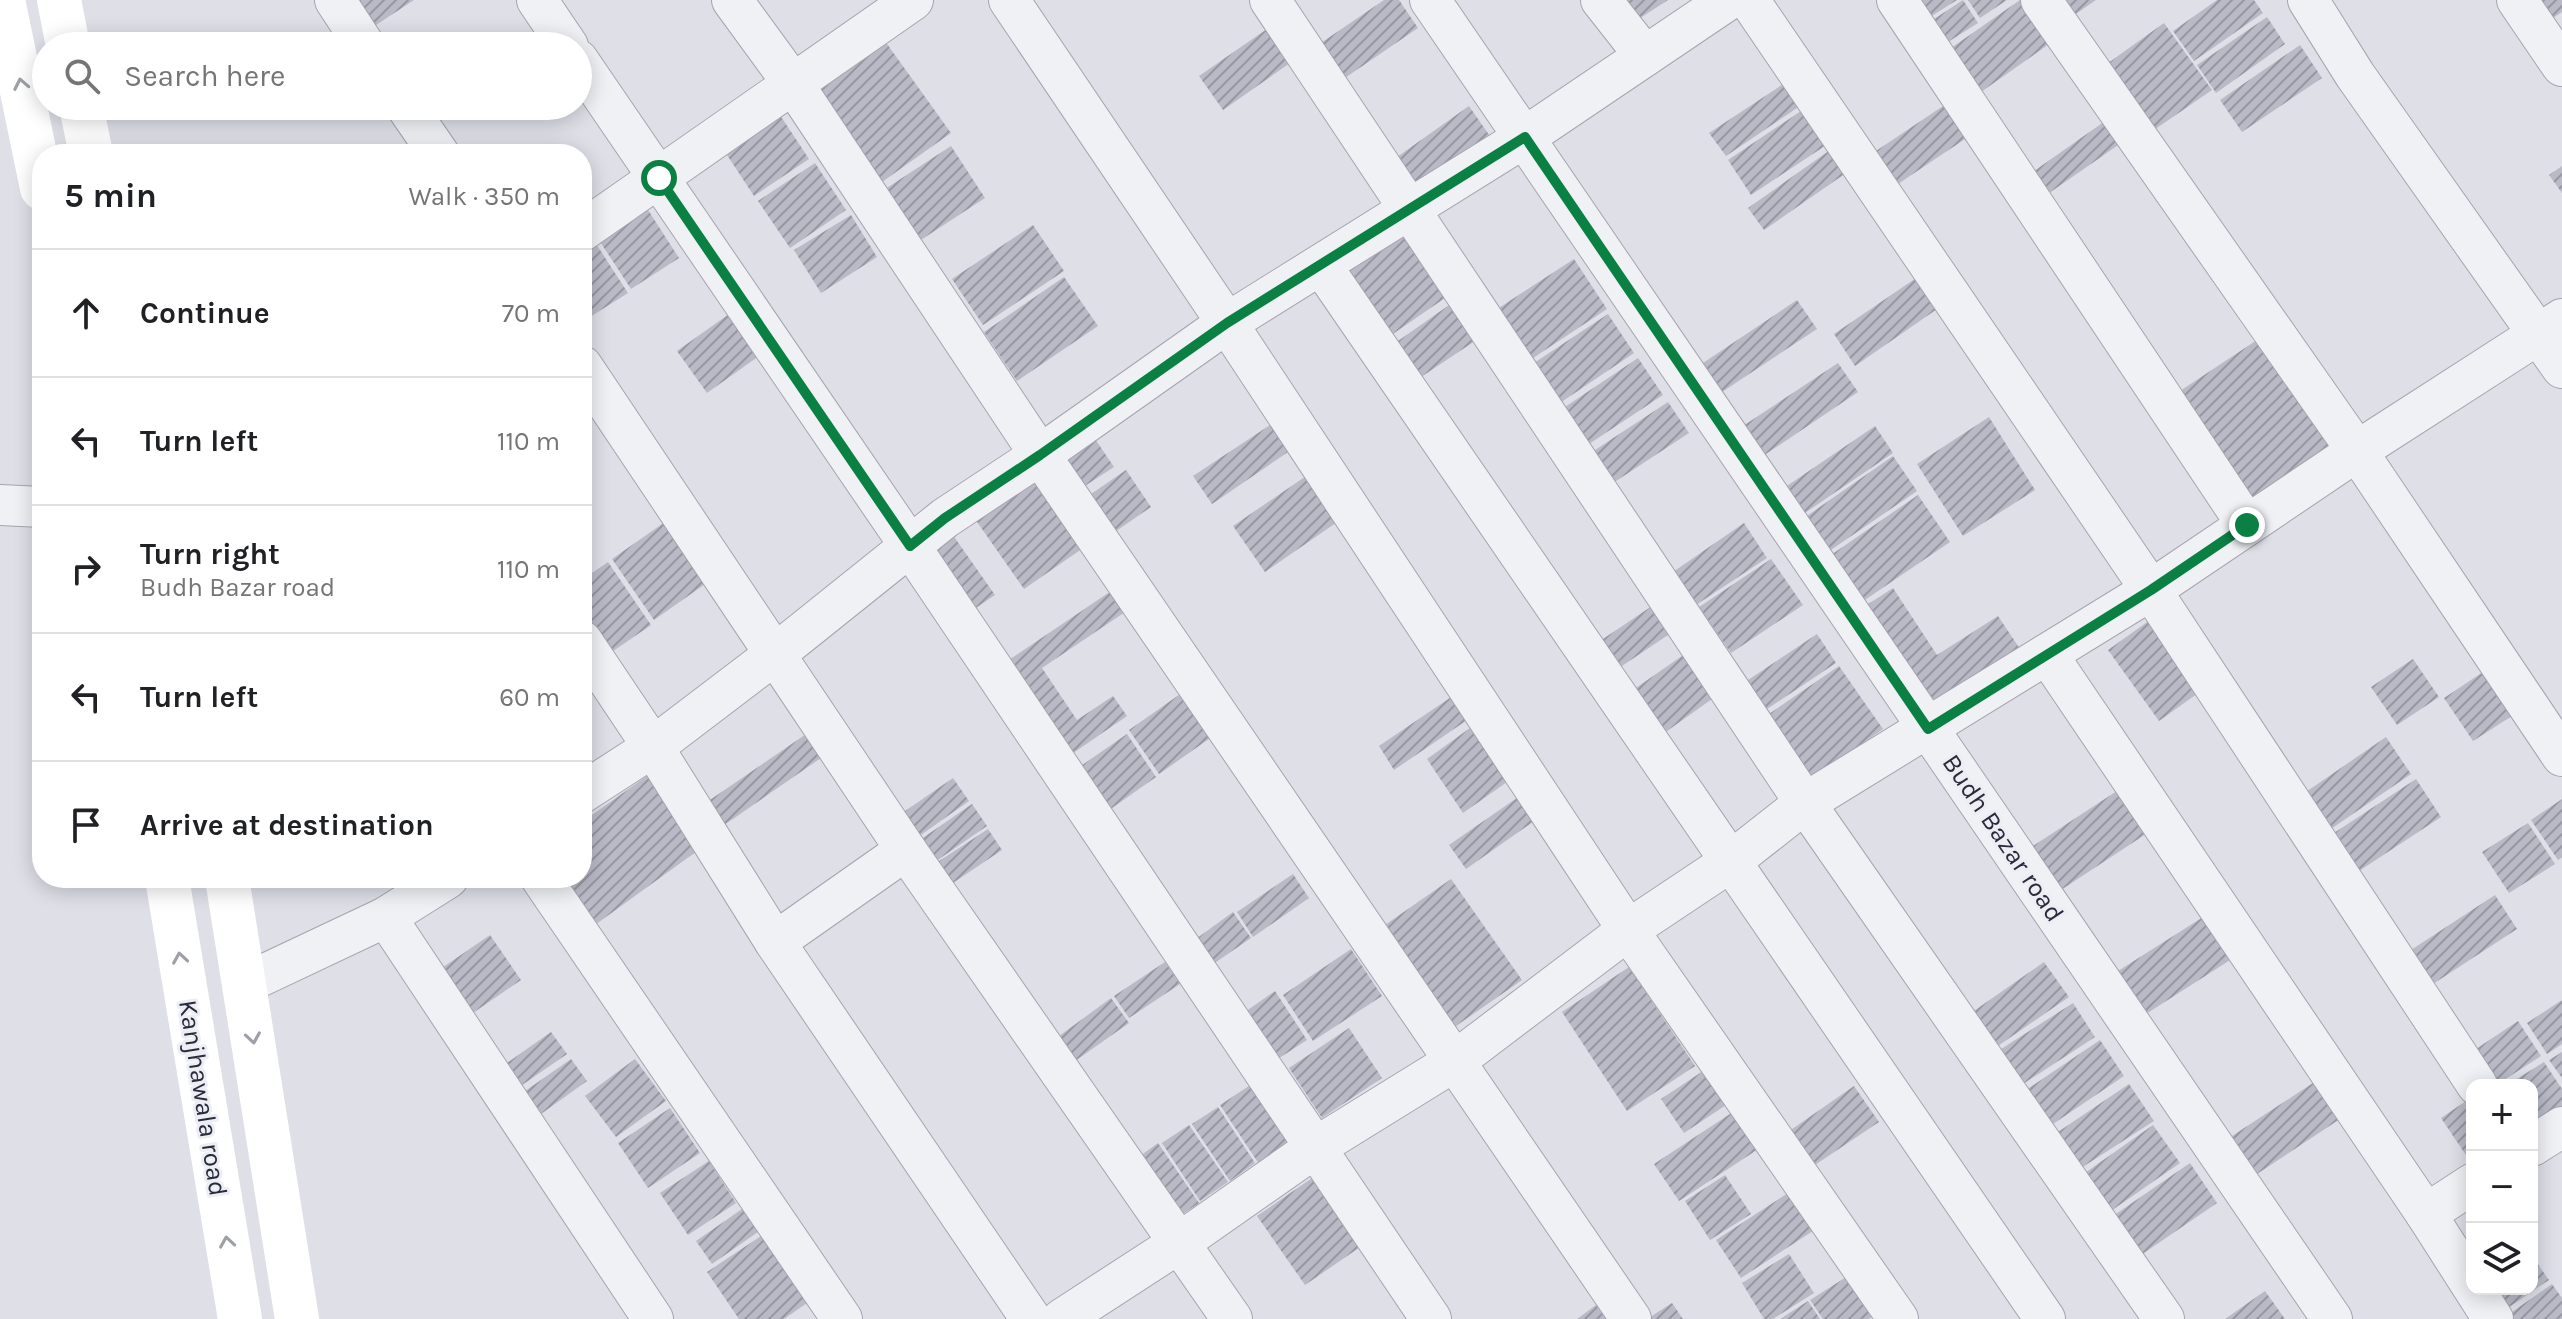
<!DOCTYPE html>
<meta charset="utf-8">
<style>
body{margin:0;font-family:Karla,sans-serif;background:#f2f2f2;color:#202124}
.controls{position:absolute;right:24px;bottom:24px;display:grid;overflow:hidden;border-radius:16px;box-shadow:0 4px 20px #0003}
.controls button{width:72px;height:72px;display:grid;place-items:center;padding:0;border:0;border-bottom:2px solid #e0e0e0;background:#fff;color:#202124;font:40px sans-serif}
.stop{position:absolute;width:24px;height:24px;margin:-18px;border:6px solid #0b8043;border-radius:50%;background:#fff}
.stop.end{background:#0b8043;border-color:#fff;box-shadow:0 2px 8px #0008}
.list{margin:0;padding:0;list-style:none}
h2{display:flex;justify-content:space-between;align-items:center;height:104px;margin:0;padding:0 32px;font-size:34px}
h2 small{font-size:26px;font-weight:400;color:#757577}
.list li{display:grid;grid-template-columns:52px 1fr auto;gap:24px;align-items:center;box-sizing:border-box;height:128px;padding:0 32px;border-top:2px solid #e0e0e0}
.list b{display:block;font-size:30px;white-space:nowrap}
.list p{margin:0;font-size:26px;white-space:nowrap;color:#757577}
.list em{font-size:26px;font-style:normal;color:#757577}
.icon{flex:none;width:44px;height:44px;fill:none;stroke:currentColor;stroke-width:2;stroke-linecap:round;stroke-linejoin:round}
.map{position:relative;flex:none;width:2562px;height:1319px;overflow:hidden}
.search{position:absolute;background:#fff;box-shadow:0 4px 20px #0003;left:32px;top:32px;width:560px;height:88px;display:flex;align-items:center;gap:20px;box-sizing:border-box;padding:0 28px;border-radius:44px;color:#757577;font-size:30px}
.panel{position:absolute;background:#fff;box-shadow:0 4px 20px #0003;left:32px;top:144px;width:560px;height:744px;border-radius:32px}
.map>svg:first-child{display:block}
.building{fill:url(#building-hatch)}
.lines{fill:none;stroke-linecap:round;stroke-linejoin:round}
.minor-casing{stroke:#a4a5b0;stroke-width:42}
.minor{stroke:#f0f1f5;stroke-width:40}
.secondary{stroke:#fff;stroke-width:44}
.oneway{stroke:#9ea0a7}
.route{stroke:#0b8043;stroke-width:10}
.labels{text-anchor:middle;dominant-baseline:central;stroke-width:6;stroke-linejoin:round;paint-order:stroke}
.street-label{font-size:26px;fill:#282b3c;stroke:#edeef4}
</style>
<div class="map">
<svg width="2562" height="1319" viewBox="0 0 2562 1319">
<defs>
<pattern id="building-hatch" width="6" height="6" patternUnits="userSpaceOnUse" patternTransform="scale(2)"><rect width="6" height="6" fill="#b8bac6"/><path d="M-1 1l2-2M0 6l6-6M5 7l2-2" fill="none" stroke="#9697a2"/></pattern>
</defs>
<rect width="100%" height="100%" fill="#dedfe7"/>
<g class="building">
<path d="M 342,0 L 414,0 L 364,33 Z"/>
<path d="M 1384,0 L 1399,0 L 1418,28 L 1339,82 L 1315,47 Z"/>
<path d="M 1616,0 L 1668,0 L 1631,24 Z"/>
<path d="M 1909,0 L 1957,0 L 1919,24 Z"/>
<path d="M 1963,0 L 1978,23 L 1937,49 L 1922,27 Z"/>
<path d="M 1968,0 L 2007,0 L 1980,18 Z"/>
<path d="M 2020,0 L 2052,42 L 1971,99 L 1941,55 Z"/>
<path d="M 2057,0 L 2096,0 L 2070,18 Z"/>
<path d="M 2217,0 L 2254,0 L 2263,13 L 2194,61 L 2173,31 Z"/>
<path d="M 2532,0 L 2562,0 L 2562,12 L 2547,22 Z"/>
<path d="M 2267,17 L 2285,44 L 2216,93 L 2197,65 Z"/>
<path d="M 1277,22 L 1300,56 L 1223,110 L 1199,76 Z"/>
<path d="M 2164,23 L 2212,90 L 2151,132 L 2104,66 Z"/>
<path d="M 882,37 L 951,133 L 882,182 L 814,86 Z"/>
<path d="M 2300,45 L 2322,78 L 2242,132 L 2220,100 Z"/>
<path d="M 1785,83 L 1800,106 L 1726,156 L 1709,133 Z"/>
<path d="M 1952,100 L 1974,133 L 1889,190 L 1867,157 Z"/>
<path d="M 1469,106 L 1494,142 L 1415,198 L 1390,162 Z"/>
<path d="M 776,109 L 809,159 L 754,196 L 721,146 Z"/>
<path d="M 1804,109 L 1828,144 L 1751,195 L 1728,160 Z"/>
<path d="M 2108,119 L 2124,141 L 2042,198 L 2027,176 Z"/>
<path d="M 951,146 L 985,198 L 907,249 L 873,197 Z"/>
<path d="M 1833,148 L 1849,171 L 1764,230 L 1748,208 Z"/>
<path d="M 815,163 L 846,210 L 790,248 L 758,201 Z"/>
<path d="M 2562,166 L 2562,193 L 2549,175 Z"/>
<path d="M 641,199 L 679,258 L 631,289 L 593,231 Z"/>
<path d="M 851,215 L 877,257 L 821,293 L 794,250 Z"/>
<path d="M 1033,225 L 1064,271 L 983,325 L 952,279 Z"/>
<path d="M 1404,229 L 1448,296 L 1387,338 L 1341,271 Z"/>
<path d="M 589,233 L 628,293 L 582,322 L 582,238 Z"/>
<path d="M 1574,259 L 1607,309 L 1527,362 L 1494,311 Z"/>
<path d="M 1919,276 L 1940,307 L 1855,366 L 1834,334 Z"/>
<path d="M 1064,277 L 1098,326 L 1017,381 L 984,332 Z"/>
<path d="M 1797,300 L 1817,329 L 1719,394 L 1700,365 Z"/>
<path d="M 1452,303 L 1478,339 L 1412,383 L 1388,348 Z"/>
<path d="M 729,314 L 759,356 L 707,393 L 677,351 Z"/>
<path d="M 1608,314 L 1634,353 L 1557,405 L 1531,365 Z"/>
<path d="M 2263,336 L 2335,443 L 2246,503 L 2174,395 Z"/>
<path d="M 1638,358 L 1663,395 L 1586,446 L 1562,409 Z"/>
<path d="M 1838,363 L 1858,392 L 1763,456 L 1743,426 Z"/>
<path d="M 1668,402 L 1689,433 L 1613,483 L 1592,452 Z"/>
<path d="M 1989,417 L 2035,490 L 1963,536 L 1917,464 Z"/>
<path d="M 1273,423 L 1291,450 L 1212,504 L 1193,476 Z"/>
<path d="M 1875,426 L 1893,453 L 1799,517 L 1781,490 Z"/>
<path d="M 1091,433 L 1114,467 L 1071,495 L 1049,461 Z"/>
<path d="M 1893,456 L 1917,491 L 1825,554 L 1801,520 Z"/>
<path d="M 1126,470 L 1151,507 L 1103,540 L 1078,503 Z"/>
<path d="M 1312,472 L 1343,518 L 1265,572 L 1233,526 Z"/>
<path d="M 1037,475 L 1086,546 L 1024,589 L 975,519 Z"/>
<path d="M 1918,495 L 1950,542 L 1859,604 L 1828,557 Z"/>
<path d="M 665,522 L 708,582 L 654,620 L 612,559 Z"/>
<path d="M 1744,523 L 1767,558 L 1693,607 L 1670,574 Z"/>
<path d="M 950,531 L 995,595 L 961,618 L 916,555 Z"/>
<path d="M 1771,559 L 1803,605 L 1731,653 L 1699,607 Z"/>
<path d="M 608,562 L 651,625 L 606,656 L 582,623 L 582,580 Z"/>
<path d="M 1117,587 L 1131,608 L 1042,668 L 1077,720 L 1113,696 L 1127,716 L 1063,760 L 1000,666 Z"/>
<path d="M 1893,588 L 1937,655 L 1998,616 L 2020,649 L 1924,712 L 1859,610 Z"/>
<path d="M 1658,602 L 1677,629 L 1610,674 L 1591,647 Z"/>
<path d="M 2150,620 L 2201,691 L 2159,721 L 2108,650 Z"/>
<path d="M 1817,634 L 1836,663 L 1764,711 L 1745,682 Z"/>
<path d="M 1689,651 L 1719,694 L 1653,741 L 1623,697 Z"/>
<path d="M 2413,659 L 2439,697 L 2397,725 L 2371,687 Z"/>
<path d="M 1839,666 L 1883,729 L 1812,778 L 1769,714 Z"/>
<path d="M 2486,670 L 2515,714 L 2473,741 L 2444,698 Z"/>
<path d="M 1463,689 L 1479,712 L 1394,770 L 1379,746 Z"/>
<path d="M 1186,690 L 1216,734 L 1159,774 L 1129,730 Z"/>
<path d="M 815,728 L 831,751 L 717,830 L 701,806 Z"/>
<path d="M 1470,728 L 1507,782 L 1463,813 L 1427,759 Z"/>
<path d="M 1127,734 L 1156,777 L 1105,813 L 1075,770 Z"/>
<path d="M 2386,737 L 2411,774 L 2328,831 L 2303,794 Z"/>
<path d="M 651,773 L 704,846 L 588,930 L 551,878 L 582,878 L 582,822 Z"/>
<path d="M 953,778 L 969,801 L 911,842 L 895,818 Z"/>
<path d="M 2416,779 L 2441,817 L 2356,873 L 2331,835 Z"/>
<path d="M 2123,787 L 2152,830 L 2061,890 L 2033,846 Z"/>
<path d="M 1524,793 L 1540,817 L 1466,869 L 1449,845 Z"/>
<path d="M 2562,799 L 2562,857 L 2558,860 L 2531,820 Z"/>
<path d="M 972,804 L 987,826 L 929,866 L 914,844 Z"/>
<path d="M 2528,823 L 2555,864 L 2509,893 L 2482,852 Z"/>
<path d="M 988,829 L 1002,850 L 944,889 L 930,867 Z"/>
<path d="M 1293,874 L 1309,898 L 1253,937 L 1237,912 Z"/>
<path d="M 1451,879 L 1522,980 L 1446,1033 L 1375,932 Z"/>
<path d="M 2495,895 L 2517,929 L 2433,984 L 2411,950 Z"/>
<path d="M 1233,912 L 1251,938 L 1206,969 L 1189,944 Z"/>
<path d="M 2211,912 L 2238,955 L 2146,1014 L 2118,971 Z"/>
<path d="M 490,935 L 521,980 L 467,1017 L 436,972 Z"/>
<path d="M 1351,949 L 1382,996 L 1313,1041 L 1283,995 Z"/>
<path d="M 1165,962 L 1180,984 L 1129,1018 L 1114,996 Z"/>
<path d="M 2044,962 L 2069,997 L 1995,1048 L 1971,1013 Z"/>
<path d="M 1629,967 L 1695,1066 L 1627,1111 L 1562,1012 Z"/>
<path d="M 1275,991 L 1307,1040 L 1273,1062 L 1242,1014 Z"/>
<path d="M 1111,998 L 1129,1023 L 1068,1066 L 1051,1042 Z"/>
<path d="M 2562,1000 L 2562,1044 L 2547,1054 L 2527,1023 Z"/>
<path d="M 2073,1003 L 2095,1037 L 2020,1086 L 1998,1051 Z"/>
<path d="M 2518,1021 L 2541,1056 L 2498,1084 L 2476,1049 Z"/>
<path d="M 1349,1028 L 1382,1078 L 1322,1118 L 1289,1068 Z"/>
<path d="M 551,1032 L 567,1054 L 512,1092 L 497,1070 Z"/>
<path d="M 2100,1040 L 2124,1076 L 2050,1126 L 2026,1090 Z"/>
<path d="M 2562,1052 L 2562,1078 L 2549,1060 Z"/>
<path d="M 571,1059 L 587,1081 L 534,1119 L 518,1096 Z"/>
<path d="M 635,1059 L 666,1101 L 616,1137 L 585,1096 Z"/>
<path d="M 2544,1062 L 2562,1089 L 2562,1113 L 2532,1131 L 2532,1085 L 2507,1085 Z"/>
<path d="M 1706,1069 L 1729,1103 L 1684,1133 L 1661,1099 Z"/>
<path d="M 2316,1081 L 2340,1119 L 2257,1174 L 2232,1136 Z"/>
<path d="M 1255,1082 L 1294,1141 L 1259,1164 L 1220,1105 Z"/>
<path d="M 2129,1084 L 2154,1121 L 2078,1170 L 2055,1134 Z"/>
<path d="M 1854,1086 L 1879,1122 L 1809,1169 L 1785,1134 Z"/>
<path d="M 2472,1097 L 2472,1164 L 2441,1118 Z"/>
<path d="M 1218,1107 L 1255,1163 L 1230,1181 L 1192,1124 Z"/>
<path d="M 670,1108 L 700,1153 L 648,1188 L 618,1143 Z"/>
<path d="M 1739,1108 L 1763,1146 L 1679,1201 L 1654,1164 Z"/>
<path d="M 1189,1125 L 1228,1182 L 1200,1201 L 1162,1143 Z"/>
<path d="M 2153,1125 L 2180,1163 L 2108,1213 L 2082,1175 Z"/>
<path d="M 1158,1143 L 1199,1203 L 1174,1220 L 1133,1161 Z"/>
<path d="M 709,1161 L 736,1203 L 688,1235 L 660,1193 Z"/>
<path d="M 2190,1163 L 2217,1203 L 2141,1255 L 2113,1216 Z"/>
<path d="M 1318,1174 L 1366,1243 L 1305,1285 L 1257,1216 Z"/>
<path d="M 1725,1175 L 1751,1214 L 1710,1240 L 1685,1201 Z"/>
<path d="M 1791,1191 L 1816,1229 L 1741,1278 L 1716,1240 Z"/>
<path d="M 742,1209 L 758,1232 L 712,1264 L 696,1241 Z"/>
<path d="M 761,1236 L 807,1303 L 784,1319 L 739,1319 L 707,1272 Z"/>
<path d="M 1789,1254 L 1814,1293 L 1773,1319 L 1764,1319 L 1742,1283 Z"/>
<path d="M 2532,1256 L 2549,1280 L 2496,1316 L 2478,1289 L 2532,1289 Z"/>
<path d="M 1851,1274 L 1877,1313 L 1869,1319 L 1823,1319 L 1810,1300 Z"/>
<path d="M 2552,1284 L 2562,1298 L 2562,1319 L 2502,1319 Z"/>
<path d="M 2265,1291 L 2285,1319 L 2225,1319 Z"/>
<path d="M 1808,1301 L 1820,1319 L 1780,1319 Z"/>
<path d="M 1672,1303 L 1683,1319 L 1647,1319 Z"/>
<path d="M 1596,1305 L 1606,1319 L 1577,1319 Z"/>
</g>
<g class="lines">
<defs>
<g id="minor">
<path d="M 335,0 L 365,46"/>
<path d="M 537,0 L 568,46"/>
<path d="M 732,0 L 794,85 L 1040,455 L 1631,1319"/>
<path d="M 1009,0 L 1227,323 L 1628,930 L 1898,1319"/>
<path d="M 1270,0 L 1805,803 L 2164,1319"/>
<path d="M 1430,0 L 2332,1319"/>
<path d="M 1601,0 L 1645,56"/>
<path d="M 1749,0 L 2151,590 L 2477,1085"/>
<path d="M 1897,0 L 2247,525"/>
<path d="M 2041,0 L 2357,451 L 2562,756"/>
<path d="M 2308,0 L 2355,75 L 2562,368"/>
<path d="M 2517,0 L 2562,66"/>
<path d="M 578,60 L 910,546 L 1431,1319"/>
<path d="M 406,106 L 439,154"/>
<path d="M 582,231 L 913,0"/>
<path d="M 1321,265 L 2045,1319"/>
<path d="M 582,366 L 906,850 L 775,942"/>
<path d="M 0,505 L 42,507"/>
<path d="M 582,641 L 653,747 L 775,942 L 1031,1319"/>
<path d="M 2047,654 L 2426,1214"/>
<path d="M 582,793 L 653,747 L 774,655 L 945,518 L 1040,455 L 1227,323 L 1525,137 L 1728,0"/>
<path d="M 906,850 L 1232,1319"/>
<path d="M 541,878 L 842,1319"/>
<path d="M 386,917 L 653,1319"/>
<path d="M 244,984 L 386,917 L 448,878"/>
<path d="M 2532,1146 L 2562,1127"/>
<path d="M 2472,1184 L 2426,1214 L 2472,1286"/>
<path d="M 2474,1289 L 2493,1319"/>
<path d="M 1062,1319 L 1179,1243 L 1316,1147 L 1455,1061 L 1628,930 L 1730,862 L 1805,803 L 2151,590 L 2357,451 L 2562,319"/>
</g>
</defs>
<use href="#minor" class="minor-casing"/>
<use href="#minor" class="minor"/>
<g class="secondary">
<path d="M 3,0 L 42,188"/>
<path d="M 59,0 L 68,46"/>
<path d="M 81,106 L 91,154"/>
<path d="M 167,878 L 240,1319"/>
<path d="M 227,878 L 297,1319"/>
</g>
</g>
<defs><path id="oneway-chevron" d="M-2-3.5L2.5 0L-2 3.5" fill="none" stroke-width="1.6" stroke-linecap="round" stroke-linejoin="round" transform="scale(2)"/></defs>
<g class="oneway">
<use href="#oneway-chevron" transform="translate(21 84) rotate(-101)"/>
<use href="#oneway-chevron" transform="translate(180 958) rotate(-99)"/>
<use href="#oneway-chevron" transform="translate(253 1038) rotate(81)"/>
<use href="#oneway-chevron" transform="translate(227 1242) rotate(-99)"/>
</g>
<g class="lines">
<path class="route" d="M 659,178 L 910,546 L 945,518 L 1040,455 L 1227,323 L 1525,137 L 1928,729 L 2151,590 L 2247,525"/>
</g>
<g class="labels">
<g class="street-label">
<text transform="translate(2003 838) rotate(56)">Budh Bazar road</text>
<text transform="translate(203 1098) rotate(81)">Kanjhawala road</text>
</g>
</g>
</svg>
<div class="controls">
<button>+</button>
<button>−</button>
<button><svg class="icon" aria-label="layers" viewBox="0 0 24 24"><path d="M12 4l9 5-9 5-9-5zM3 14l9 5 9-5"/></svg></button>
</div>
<div class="stop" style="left:659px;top:178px"></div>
<div class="stop end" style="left:2247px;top:525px"></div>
<div class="search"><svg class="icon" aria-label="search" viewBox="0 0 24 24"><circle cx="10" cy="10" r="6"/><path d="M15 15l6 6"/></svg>Search here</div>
<section class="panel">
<h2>5 min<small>Walk · 350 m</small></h2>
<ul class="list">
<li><svg class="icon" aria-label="ahead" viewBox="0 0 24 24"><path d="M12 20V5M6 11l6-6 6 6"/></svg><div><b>Continue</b></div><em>70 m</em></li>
<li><svg class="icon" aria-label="left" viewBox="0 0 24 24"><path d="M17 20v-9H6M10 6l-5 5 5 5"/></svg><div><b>Turn left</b></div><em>110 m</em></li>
<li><svg class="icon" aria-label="right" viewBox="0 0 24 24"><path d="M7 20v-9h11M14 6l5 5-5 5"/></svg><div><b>Turn right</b><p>Budh Bazar road</p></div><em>110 m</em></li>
<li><svg class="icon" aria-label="left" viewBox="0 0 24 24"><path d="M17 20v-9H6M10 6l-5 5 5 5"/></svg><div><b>Turn left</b></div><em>60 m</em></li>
<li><svg class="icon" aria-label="arrive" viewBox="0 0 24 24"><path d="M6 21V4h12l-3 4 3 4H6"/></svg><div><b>Arrive at destination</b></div></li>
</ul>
</section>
</div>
